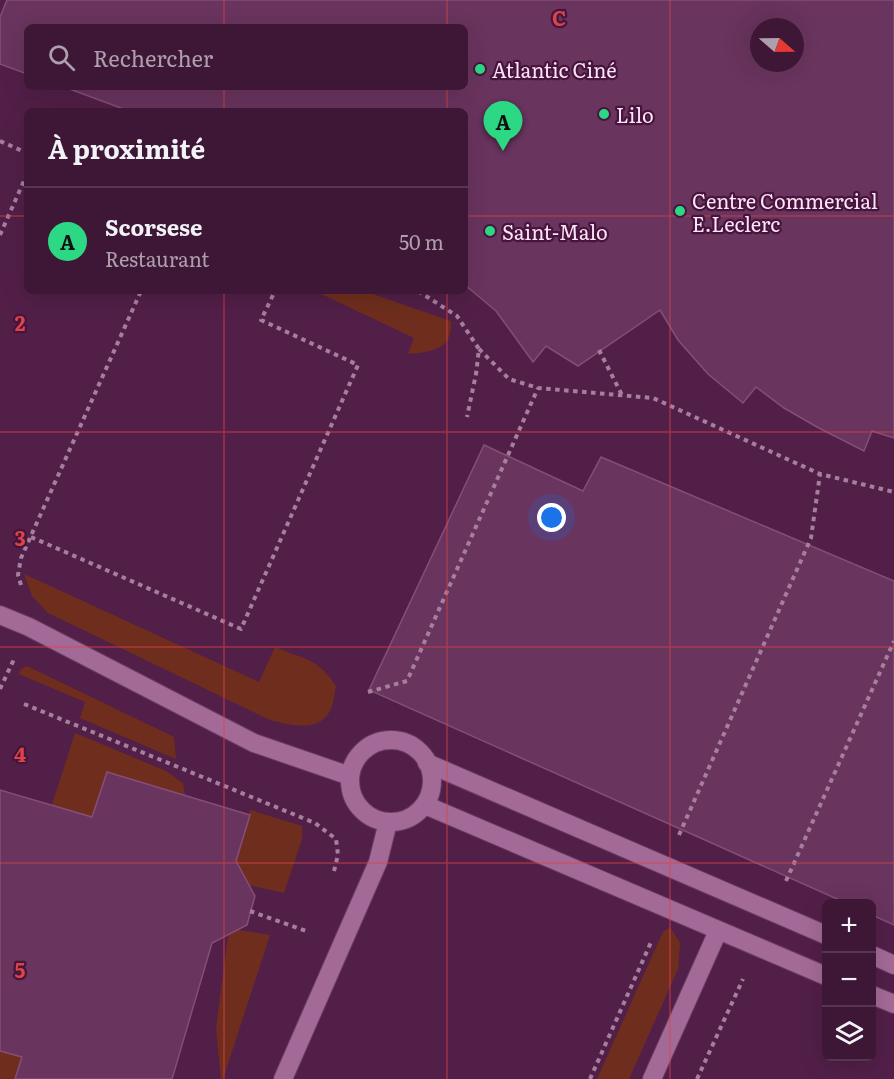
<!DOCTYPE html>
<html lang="fr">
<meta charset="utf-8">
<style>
body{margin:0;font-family:Literata,serif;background:#45203e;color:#f1f3f6}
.controls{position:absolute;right:18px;bottom:18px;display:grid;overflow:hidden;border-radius:9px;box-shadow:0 6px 24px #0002}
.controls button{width:54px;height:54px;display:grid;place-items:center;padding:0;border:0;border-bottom:2px solid #573651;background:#3e1736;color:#f1f3f6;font:30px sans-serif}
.compass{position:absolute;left:750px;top:18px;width:54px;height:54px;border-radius:50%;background:#3e1736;box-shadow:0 6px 24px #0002;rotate:110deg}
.you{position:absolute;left:552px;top:518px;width:21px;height:21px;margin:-15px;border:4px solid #fff;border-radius:50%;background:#1a73e8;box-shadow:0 0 0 9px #1a73e833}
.badge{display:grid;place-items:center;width:39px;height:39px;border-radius:50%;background:#2dd884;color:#111;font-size:20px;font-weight:700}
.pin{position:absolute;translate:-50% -50px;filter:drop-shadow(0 2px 3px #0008)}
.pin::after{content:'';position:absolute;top:32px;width:21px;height:18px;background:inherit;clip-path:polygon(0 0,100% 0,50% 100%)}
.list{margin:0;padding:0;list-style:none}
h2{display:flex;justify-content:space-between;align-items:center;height:78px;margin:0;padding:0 24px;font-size:26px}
h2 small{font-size:20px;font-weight:400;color:#ad9fad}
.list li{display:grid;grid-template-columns:39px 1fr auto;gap:18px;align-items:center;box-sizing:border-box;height:108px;padding:0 24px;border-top:2px solid #573651}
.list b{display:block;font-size:22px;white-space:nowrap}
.list p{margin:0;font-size:20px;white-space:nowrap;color:#ad9fad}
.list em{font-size:20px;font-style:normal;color:#ad9fad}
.icon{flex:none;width:33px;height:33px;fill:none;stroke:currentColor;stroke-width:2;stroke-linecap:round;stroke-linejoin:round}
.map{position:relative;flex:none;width:894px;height:1079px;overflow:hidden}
.search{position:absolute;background:#3e1736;box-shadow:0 6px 24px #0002;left:24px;top:24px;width:444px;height:66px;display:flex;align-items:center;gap:15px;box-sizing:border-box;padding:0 21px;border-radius:9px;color:#ad9fad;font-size:22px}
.panel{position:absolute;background:#3e1736;box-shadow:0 6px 24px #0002;left:24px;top:108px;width:444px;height:186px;border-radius:9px}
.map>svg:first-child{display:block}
.green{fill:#6f2e1d}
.building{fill:#69345e;stroke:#854e78;stroke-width:1.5;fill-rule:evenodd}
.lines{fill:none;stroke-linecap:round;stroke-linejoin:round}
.lane-casing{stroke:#693e62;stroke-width:20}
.street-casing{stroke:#693e62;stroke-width:20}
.path{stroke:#a67f9d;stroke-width:4;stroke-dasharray:4.5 4.5;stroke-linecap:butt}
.lane{stroke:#a46a97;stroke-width:18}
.street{stroke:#a46a97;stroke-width:18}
.grid{fill:none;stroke:#dc4447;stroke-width:1.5;stroke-opacity:0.55}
.poi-dot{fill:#2dd884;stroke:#46143d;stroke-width:2}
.labels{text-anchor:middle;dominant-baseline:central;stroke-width:4.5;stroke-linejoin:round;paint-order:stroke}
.poi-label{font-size:20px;fill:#fee4f7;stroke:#46143d;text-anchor:start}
.grid-label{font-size:20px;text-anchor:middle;font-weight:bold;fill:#dc4447;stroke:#46143d;stroke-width:4.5;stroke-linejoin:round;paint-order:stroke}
</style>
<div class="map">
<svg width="894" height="1079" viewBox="0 0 894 1079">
<rect width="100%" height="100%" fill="#521f48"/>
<g class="green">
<path d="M 315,291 L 364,291 L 451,321 C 453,350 431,352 408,354 L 414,338 Z"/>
<path d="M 24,574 L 259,682 L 275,647 C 303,659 318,658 336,686 C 334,693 334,703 331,709 C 319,734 291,725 270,720 L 48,613 L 32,596 Z"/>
<path d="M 27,666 L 174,737 L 176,759 L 80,718 L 85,702 L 19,674 L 21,669 Z"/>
<path d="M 75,733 L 166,771 L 183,783 L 185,795 L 107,772 L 92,817 L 52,805 Z"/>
<path d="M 250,810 L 302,826 L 302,839 L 284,893 L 249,885 L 233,871 Z"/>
<path d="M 670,927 L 680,943 L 678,969 L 629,1079 L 597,1079 L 663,932 Z"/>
<path d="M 238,930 L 270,935 L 223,1079 L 221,1079 L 216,1028 L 228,936 Z"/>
<path d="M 0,1051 L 22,1057 L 15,1079 L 0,1079 Z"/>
</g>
<g class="building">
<path d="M 7,0 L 894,0 L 894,438 L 872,431 L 864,451 L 817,427 L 784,408 L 756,387 L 743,403 L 708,374 L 678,340 L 660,310 L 578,366 L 546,346 L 533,362 L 496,311 L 465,285 L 465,111 L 129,111 L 64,87 L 465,87 L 465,27 L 27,27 L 27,74 L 0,64 L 0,17 ZM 759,27 L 795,27 L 795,63 L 759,63 Z"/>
<path d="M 484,445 L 583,491 L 601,457 L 894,581 L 894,925 L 872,915 L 872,903 L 846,903 L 369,690 Z"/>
<path d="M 107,772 L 250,815 L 236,861 L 255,896 L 247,925 L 212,943 L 172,1079 L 15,1079 L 22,1057 L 0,1051 L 0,790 L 92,817 Z"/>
</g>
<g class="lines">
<defs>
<g id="lane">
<circle cx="391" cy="781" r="41"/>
<path d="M 427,763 L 826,935"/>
<path d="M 425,805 L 826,976"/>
<path d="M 872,955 L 894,965"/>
<path d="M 872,995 L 894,1004"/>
<path d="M 283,1079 L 378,862 L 388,822"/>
<path d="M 652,1079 L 718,931"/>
</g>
<path id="street" d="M 0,615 L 29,627 L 254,743 L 350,776"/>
</defs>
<use href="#lane" class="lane-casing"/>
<use href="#street" class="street-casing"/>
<g class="path">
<path d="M 0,141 L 27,153"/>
<path d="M 0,235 L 27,174"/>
<path d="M 418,291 L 457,316 L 479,349 L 476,374 L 467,417"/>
<path d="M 479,349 L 509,379 L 538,388 L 653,398 L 820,474 L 894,492"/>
<path d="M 599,350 L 622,395"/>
<path d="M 31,537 L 241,629 L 358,365 L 261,320 L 275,291"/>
<path d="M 21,585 L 18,575 L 21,558 L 141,291"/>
<path d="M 0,689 L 15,657"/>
<path d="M 368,692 L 407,681 L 538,388"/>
<path d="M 24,704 L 315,823 L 336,839 L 338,855 L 334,871"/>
<path d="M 679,835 L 811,538 L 820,474"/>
<path d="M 786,881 L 894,641"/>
<path d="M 250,911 L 309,932"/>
<path d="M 590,1079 L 652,940"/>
<path d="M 697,1079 L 743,979"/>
</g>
<use href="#lane" class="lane"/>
<use href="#street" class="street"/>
</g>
<path class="grid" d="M 224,0 L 224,27M 447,0 L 447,27M 670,0 L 670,1079M 224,87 L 224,111M 447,87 L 447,111M 0,216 L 27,216M 465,216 L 894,216M 224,291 L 224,1079M 447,291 L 447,1079M 0,432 L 894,432M 0,647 L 894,647M 0,863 L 894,863"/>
<g class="poi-dot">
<circle cx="480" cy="69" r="6"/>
<circle cx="604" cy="114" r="6"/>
<circle cx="680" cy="211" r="6"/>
<circle cx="490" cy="231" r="6"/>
</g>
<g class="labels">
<g class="poi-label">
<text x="492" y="69">Atlantic Ciné</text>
<text x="616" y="114">Lilo</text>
<text x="692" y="200">Centre Commercial<tspan x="692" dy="23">E.Leclerc</tspan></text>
<text x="502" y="231">Saint-Malo</text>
</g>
</g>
<g class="grid-label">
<text x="559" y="26">C</text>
<text x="20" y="331">2</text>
<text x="20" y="546">3</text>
<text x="20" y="762">4</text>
<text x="20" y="978">5</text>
</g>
</svg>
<div class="controls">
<button>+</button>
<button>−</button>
<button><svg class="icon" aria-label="layers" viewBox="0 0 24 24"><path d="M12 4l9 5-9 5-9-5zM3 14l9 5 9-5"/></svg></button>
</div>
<svg class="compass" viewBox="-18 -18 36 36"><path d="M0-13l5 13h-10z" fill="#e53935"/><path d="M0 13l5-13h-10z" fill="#ad9fad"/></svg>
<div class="you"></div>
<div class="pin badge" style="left:503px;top:151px">A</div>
<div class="search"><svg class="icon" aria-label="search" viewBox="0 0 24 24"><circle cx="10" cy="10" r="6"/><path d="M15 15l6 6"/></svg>Rechercher</div>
<section class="panel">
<h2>À proximité<small></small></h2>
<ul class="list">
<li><span class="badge">A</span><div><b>Scorsese</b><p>Restaurant</p></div><em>50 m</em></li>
</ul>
</section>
</div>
